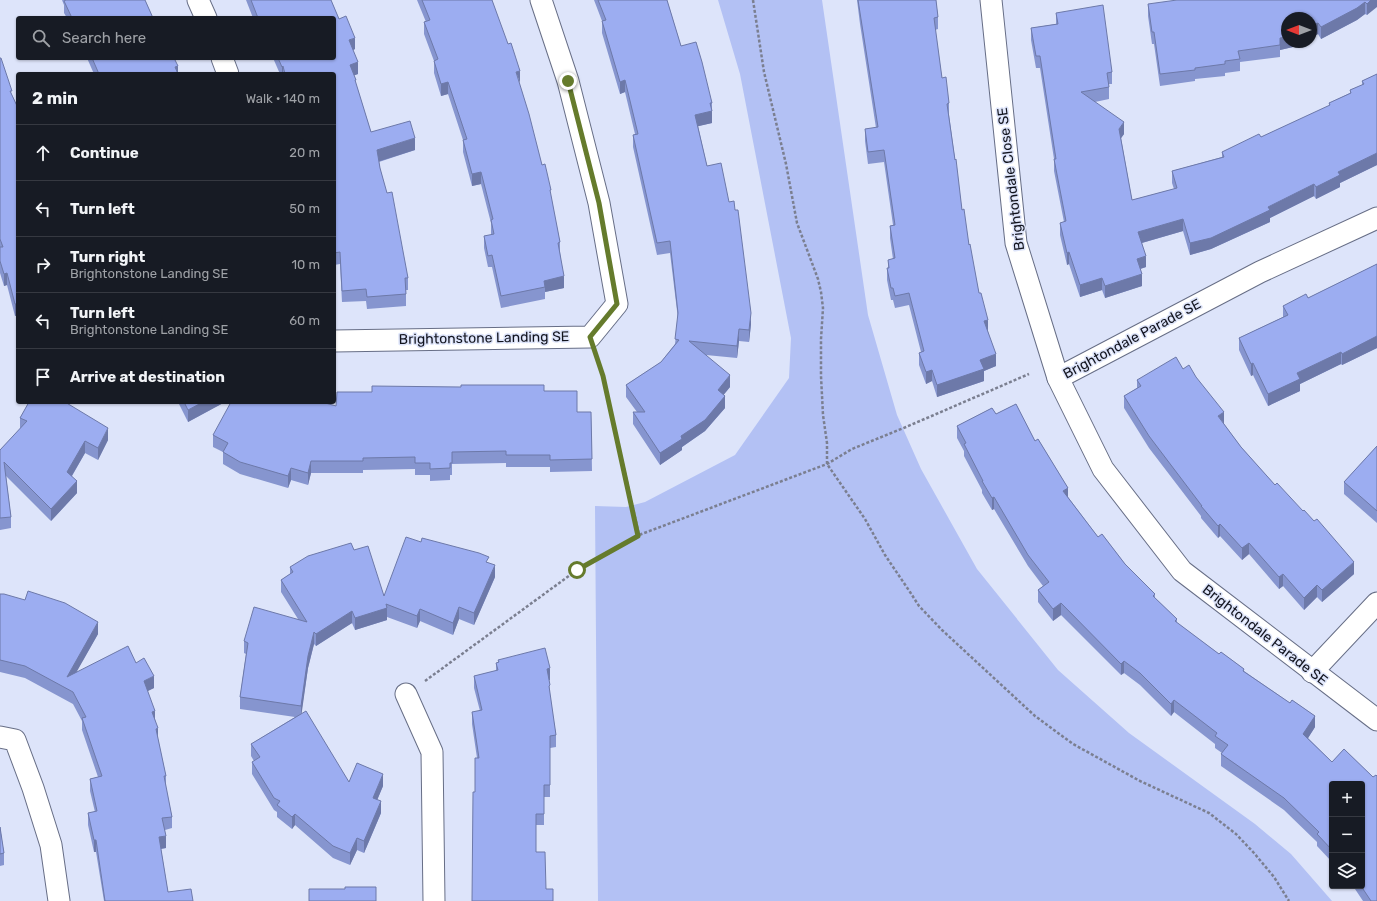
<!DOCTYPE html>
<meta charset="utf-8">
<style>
body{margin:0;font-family:Rubik,sans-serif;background:#20242c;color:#f1f3f6}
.controls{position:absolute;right:12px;bottom:12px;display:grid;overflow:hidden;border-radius:4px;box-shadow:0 1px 3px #0004}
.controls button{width:36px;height:36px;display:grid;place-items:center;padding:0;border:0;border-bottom:1px solid #363941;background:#171b24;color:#f1f3f6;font:20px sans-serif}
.compass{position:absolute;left:1281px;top:12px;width:36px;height:36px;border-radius:50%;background:#171b24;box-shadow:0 1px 3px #0004;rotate:270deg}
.stop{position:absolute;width:12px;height:12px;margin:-9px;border:3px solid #657b2c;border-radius:50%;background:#fff}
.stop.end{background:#657b2c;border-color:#fff;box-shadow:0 1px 4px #0008}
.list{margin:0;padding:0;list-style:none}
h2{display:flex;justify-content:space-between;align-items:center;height:52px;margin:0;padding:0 16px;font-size:17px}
h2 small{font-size:13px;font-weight:400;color:#9ea1a6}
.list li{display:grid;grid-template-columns:26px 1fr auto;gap:12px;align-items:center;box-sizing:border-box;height:56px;padding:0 16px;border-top:1px solid #363941}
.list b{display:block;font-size:15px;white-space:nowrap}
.list p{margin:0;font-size:13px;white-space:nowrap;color:#9ea1a6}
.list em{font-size:13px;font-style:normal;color:#9ea1a6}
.icon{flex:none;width:22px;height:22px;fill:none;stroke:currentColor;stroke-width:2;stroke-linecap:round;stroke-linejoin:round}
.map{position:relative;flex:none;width:1377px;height:901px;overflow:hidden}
.search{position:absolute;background:#171b24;box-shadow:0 1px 3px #0004;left:16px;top:16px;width:320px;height:44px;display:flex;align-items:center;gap:10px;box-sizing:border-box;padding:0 14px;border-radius:4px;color:#9ea1a6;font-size:15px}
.panel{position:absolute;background:#171b24;box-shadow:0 1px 3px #0004;left:16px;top:72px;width:320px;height:332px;border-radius:4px}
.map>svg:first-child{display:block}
.green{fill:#b3c1f4}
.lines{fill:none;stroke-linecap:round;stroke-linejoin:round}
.minor-casing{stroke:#676e86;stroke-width:23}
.path{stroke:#7b7f90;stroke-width:2.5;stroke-dasharray:3 2;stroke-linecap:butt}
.minor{stroke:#fff;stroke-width:21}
.wall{fill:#8695cf}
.shaded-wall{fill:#6d79a9}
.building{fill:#9cadf1;stroke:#6d79a9}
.route{stroke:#657b2c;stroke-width:5}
.labels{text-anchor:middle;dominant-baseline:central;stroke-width:3;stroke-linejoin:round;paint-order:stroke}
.street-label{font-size:14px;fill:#12141e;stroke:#dde4fa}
</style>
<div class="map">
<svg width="1377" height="901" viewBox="0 0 1377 901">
<rect width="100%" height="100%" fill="#dde4fa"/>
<path class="green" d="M 718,0 L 822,0 L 868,315 L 897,415 L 921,469 L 977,569 L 1058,670 L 1129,733 L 1255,824 L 1291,854 L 1332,901 L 598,901 L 595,506 L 626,507 L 645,502 L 735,455 L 789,378 L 791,338 L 740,74 Z"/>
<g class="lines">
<defs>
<g id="minor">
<path d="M 198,0 L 206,18"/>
<path d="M 991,0 L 1016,243 L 1058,378 L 1103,469 L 1182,571 L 1377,720"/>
<path d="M 222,58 L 228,74"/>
<path d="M 334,341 L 590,337 L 617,304 L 599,203 L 568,81 L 541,0"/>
<path d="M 1058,378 L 1260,272 L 1377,218"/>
<path d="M 1312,672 L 1377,603"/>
<path d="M 406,694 L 432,752 L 434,901"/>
<path d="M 0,737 L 15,740 L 33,788 L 51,845 L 59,901"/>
</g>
</defs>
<use href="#minor" class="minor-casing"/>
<g class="path">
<path d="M 753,0 L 764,72 L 786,164 L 797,223 L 818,279 L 821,292 L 823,308 L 821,339 L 821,376 L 823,415 L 827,443 L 827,464 L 865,519 L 885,555 L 910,592 L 919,606 L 942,630 L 1035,716 L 1073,744 L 1140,781 L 1209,813 L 1236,834 L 1254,853 L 1274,877 L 1289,901"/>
<path d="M 598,360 L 603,376 L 639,535"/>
<path d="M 425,681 L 577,570 L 639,535 L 827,464 L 852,449 L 906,427 L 1029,374"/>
</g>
<use href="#minor" class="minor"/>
</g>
<g class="wall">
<path d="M 62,0 L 145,0 L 153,18 L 67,18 L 64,13 L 64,5 Z"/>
<path d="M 246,0 L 331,0 L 339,19 L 355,49 L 353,50 L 358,74 L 354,75 L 356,84 L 371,132 L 415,150 L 379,162 L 380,168 L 408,278 L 408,290 L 406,290 L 406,306 L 367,309 L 366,301 L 342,302 L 340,264 L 334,265 L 334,74 L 280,74 L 273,58 L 334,58 L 334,18 L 253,18 Z"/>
<path d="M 417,0 L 492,0 L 519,83 L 551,198 L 560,242 L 560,252 L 564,288 L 545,292 L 545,299 L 501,308 L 492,267 L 488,267 L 484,248 L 484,236 L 491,235 L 491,223 L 481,184 L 472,186 L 463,152 L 463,140 L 448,94 L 441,96 L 434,73 L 434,61 L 424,34 L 424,22 L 426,22 Z"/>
<path d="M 594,0 L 667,0 L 681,46 L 712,103 L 712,123 L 698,126 L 707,166 L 751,324 L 749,342 L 739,341 L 737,358 L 706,355 L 730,387 L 723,395 L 725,408 L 705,431 L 682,447 L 682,450 L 660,465 L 633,424 L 633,412 L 637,412 L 626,397 L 626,385 L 661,362 L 675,344 L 678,319 L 670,253 L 657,255 L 633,147 L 633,135 L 635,134 L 625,92 L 620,94 L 602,33 L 602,21 Z"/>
<path d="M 857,0 L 936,0 L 938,17 L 938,29 L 935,30 L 942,78 L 949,103 L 949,115 L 962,210 L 979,293 L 996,366 L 984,371 L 984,381 L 937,397 L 932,381 L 926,384 L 919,365 L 919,353 L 921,352 L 909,305 L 895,308 L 893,300 L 891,300 L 887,280 L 887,268 L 888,268 L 888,260 L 893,259 L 890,238 L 890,226 L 893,225 L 884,162 L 868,164 L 865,141 L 865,129 L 876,128 L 860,24 Z"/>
<path d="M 1377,0 L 1367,15 L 1365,14 L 1357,20 L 1321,39 L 1318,34 L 1287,42 L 1303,42 L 1293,47 L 1280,50 L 1280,57 L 1240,62 L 1240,71 L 1225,73 L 1225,76 L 1195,79 L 1195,81 L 1160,86 L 1154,44 L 1152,44 L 1148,16 L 1148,4 Z"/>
<path d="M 1056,13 L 1112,72 L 1112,84 L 1109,84 L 1109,99 L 1095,102 L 1124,134 L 1121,138 L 1132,200 L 1174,189 L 1172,183 L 1172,171 L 1222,157 L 1222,152 L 1261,137 L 1329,106 L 1329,103 L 1350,93 L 1350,90 L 1362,85 L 1362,81 L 1377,74 L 1377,165 L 1340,183 L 1340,187 L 1316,199 L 1314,196 L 1270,218 L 1270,222 L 1211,249 L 1190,255 L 1183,231 L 1142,243 L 1146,267 L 1140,269 L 1142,286 L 1105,298 L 1102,290 L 1080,297 L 1069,264 L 1067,265 L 1060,235 L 1060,223 L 1064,222 L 1054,171 L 1054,159 L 1040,68 L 1036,68 L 1031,40 L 1031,28 L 1056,24 Z"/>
<path d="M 0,58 L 12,95 L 18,108 L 18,315 L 15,316 L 7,285 L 4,286 L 0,273 Z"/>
<path d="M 87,58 L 174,58 L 178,74 L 94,74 Z"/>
<path d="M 1377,264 L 1377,348 L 1342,365 L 1341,364 L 1300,384 L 1300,391 L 1268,406 L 1253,375 L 1251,376 L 1239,350 L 1239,338 L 1283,317 L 1283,306 L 1308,298 Z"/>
<path d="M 1183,369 L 1241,447 L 1354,574 L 1322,602 L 1317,597 L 1304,610 L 1283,586 L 1279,589 L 1249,554 L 1242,560 L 1220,536 L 1218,538 L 1201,518 L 1201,516 L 1149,448 L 1124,408 L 1124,396 L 1137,388 L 1137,380 Z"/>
<path d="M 544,391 L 577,412 L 591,412 L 592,471 L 550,472 L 550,467 L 506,467 L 506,463 L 452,464 L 452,475 L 450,475 L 450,480 L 430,481 L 430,475 L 415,475 L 415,469 L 363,470 L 363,473 L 311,473 L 308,485 L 291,480 L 288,488 L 240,474 L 223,464 L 223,452 L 213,447 L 213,435 L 336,406 L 372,392 Z"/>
<path d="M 29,402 L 75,402 L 66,403 L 108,440 L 98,460 L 85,453 L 72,476 L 77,493 L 51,521 L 6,476 L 11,517 L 11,528 L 0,530 L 0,450 L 20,429 L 20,418 Z"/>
<path d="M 178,402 L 225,402 L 188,422 Z"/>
<path d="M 1016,404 L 1035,441 L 1038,439 L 1068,488 L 1068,497 L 1098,537 L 1102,534 L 1125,564 L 1155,594 L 1155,598 L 1177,619 L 1177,623 L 1219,654 L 1221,652 L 1244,669 L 1244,671 L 1290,703 L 1292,700 L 1315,716 L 1315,727 L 1308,738 L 1332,762 L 1344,749 L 1373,777 L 1376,775 L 1377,776 L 1377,901 L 1363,901 L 1353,886 L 1362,886 L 1362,784 L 1332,784 L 1332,862 L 1317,846 L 1317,842 L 1284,810 L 1221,766 L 1221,754 L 1222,753 L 1215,748 L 1215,744 L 1174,712 L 1171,716 L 1140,685 L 1124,673 L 1121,675 L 1061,615 L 1053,621 L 1038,602 L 1038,590 L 1043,586 L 1028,566 L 994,509 L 992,510 L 982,493 L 982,490 L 964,456 L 964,451 L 957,438 L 957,426 L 992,408 L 996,414 Z"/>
<path d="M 1377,446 L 1377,523 L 1344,494 L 1344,482 Z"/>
<path d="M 421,542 L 489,563 L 495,577 L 474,625 L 459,619 L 453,635 L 420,621 L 417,628 L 387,617 L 387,620 L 355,630 L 352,623 L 316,646 L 314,644 L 308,668 L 301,714 L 349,782 L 383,786 L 377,800 L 381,813 L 364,853 L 357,850 L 350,865 L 333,858 L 295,825 L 292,829 L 277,817 L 277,812 L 274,810 L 252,774 L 252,762 L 254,761 L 251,756 L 251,744 L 295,717 L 240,709 L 240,697 L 246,654 L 244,653 L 244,641 L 298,619 L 281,592 L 281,580 L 290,574 L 290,567 L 354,550 L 384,596 Z"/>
<path d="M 0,594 L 98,634 L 76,672 L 136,663 L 154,688 L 147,691 L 155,719 L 158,739 L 166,776 L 166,788 L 172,817 L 172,828 L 165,830 L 166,848 L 161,849 L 168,892 L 193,901 L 104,901 L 96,852 L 94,852 L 88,825 L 88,813 L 95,812 L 90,791 L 90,779 L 98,777 L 82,730 L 82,721 L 73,704 L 25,678 L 0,672 Z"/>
<path d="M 498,660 L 550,680 L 549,680 L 550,696 L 556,735 L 556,747 L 550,748 L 550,797 L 544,797 L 544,825 L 536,825 L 536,852 L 546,889 L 553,901 L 475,792 L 477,758 L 472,724 L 472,712 L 480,711 L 474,688 L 474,676 L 496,671 L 496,663 L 498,663 Z"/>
<path d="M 0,827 L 4,853 L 4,865 L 0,866 Z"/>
</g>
<g class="shaded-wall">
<path d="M 1371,0 L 1377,0 L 1377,7 L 1367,15 L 1367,4 Z"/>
<path d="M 1365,2 L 1365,14 L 1357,20 L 1321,39 L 1321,27 Z"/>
<path d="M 1318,23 L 1318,34 L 1311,38 L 1311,26 Z"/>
<path d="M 1287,37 L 1287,42 L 1303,42 L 1293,47 L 1280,50 L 1280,38 Z"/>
<path d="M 355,38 L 355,49 L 349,52 L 349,40 Z"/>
<path d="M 358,62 L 358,74 L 350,77 L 350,65 Z"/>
<path d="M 178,66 L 178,74 L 175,67 Z"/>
<path d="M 283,66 L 283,74 L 282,74 L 282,67 Z"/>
<path d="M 520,71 L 520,83 L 516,72 Z"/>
<path d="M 625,80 L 625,92 L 620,94 L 620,82 Z"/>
<path d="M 448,82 L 448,94 L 441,96 L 441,84 Z"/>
<path d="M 712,111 L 712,123 L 695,127 L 695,115 Z"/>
<path d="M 1124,122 L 1124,134 L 1119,141 L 1119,129 Z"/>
<path d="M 415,138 L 415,150 L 377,162 L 377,150 Z"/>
<path d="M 1377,153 L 1377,165 L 1340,183 L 1340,187 L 1316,199 L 1316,187 L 1338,172 Z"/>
<path d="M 481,172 L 481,184 L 472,186 L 472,174 Z"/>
<path d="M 1314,184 L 1314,196 L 1270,218 L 1270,222 L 1211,249 L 1190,255 L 1190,243 L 1268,207 Z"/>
<path d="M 1183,219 L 1183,231 L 1138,244 L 1138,232 Z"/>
<path d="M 1069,252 L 1069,264 L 1067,265 L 1067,253 Z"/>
<path d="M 1146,256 L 1146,267 L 1137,270 L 1137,259 Z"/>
<path d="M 7,273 L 7,285 L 4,286 L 4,274 Z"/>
<path d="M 1142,274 L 1142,286 L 1105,298 L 1105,286 Z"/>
<path d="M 564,276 L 564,288 L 545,292 L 545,287 L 544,281 Z"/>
<path d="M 1102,278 L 1102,290 L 1080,297 L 1080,285 Z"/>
<path d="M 15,304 L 18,304 L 18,315 L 15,316 Z"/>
<path d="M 751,313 L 751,324 L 749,342 L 749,330 Z"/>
<path d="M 988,320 L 988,332 L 984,321 Z"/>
<path d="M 739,329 L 739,341 L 737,358 L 737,346 Z"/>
<path d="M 1377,336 L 1377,348 L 1342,365 L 1342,354 Z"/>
<path d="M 1341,352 L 1341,364 L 1300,384 L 1300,391 L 1268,406 L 1268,394 L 1297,373 Z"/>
<path d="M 996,354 L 996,366 L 984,371 L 984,381 L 937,397 L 937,385 L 980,360 Z"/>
<path d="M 1253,363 L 1253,375 L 1251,376 L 1251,364 Z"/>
<path d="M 932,370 L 932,381 L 926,384 L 926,372 Z"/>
<path d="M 730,375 L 730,387 L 718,402 L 718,390 Z"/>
<path d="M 725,396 L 725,408 L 705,431 L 682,447 L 682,450 L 660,465 L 660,453 L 681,436 Z"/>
<path d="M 203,402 L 225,402 L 188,422 L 188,410 Z"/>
<path d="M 1224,412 L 1224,424 L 1218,416 Z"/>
<path d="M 108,428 L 108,440 L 98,460 L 98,448 Z"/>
<path d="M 85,441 L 85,453 L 67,484 L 67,472 Z"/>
<path d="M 311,461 L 311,473 L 308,485 L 308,473 Z"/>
<path d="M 291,468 L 291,480 L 288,488 L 288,476 Z"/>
<path d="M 77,481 L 77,493 L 51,521 L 51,509 Z"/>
<path d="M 1068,488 L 1068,500 L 1063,491 Z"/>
<path d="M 994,497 L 994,509 L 992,510 L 992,498 Z"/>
<path d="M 1220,524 L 1220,536 L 1218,538 L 1218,526 Z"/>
<path d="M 1249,543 L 1249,554 L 1242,560 L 1242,548 Z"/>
<path d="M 1354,562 L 1354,574 L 1322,602 L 1322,590 Z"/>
<path d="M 495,565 L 495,577 L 474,625 L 474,613 Z"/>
<path d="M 1283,574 L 1283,586 L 1279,589 L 1279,577 Z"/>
<path d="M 1317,585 L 1317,597 L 1304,610 L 1304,598 Z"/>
<path d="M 1061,603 L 1061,615 L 1053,621 L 1053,609 Z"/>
<path d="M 459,607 L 459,619 L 453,635 L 453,623 Z"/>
<path d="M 387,608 L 387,620 L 355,630 L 355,618 Z"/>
<path d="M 420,609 L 420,621 L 417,628 L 417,616 Z"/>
<path d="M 352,611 L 352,623 L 316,646 L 316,634 Z"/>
<path d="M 98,622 L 98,634 L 67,689 L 67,677 Z"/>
<path d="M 314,632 L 314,644 L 308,668 L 301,718 L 301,706 L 308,656 Z"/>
<path d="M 1124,661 L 1124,673 L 1121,675 L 1121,664 Z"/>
<path d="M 550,668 L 550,680 L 547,681 L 547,669 Z"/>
<path d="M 154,676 L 154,688 L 144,693 L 144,681 Z"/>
<path d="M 1174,700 L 1174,712 L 1171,716 L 1171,704 Z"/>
<path d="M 155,711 L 155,723 L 152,712 Z"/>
<path d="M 1315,716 L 1315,727 L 1303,746 L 1303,734 Z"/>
<path d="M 158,728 L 158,740 L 156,729 Z"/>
<path d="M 383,774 L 383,786 L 373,810 L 373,798 Z"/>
<path d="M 381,801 L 381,813 L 364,853 L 364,841 Z"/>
<path d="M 295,814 L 295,825 L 292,829 L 292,817 Z"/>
<path d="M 166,836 L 166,848 L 159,849 L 159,837 Z"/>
<path d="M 357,838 L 357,850 L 350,865 L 350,853 Z"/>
<rect x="94" y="840" width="2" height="12"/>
</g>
<g class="building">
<path d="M 66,0 L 145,0 L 153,18 L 72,18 L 64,1 Z"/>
<path d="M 251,0 L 331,0 L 339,19 L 346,16 L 355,38 L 349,40 L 358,62 L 350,65 L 356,80 L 355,80 L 371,132 L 410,121 L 415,138 L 377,150 L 380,168 L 387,193 L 392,192 L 408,278 L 405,278 L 406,294 L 367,297 L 366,289 L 342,291 L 340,252 L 334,253 L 334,74 L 285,74 L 283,66 L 282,67 L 278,58 L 334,58 L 334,18 L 258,18 Z"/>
<path d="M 422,0 L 492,0 L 508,44 L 511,43 L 520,71 L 516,72 L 529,114 L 542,165 L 545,164 L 551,190 L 550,190 L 560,242 L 558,243 L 564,276 L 544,281 L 545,287 L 501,296 L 492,255 L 488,256 L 484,236 L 494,234 L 491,220 L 493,219 L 481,172 L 472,174 L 463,140 L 467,139 L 448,82 L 441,84 L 434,61 L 438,59 L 424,22 L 430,20 Z"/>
<path d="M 598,0 L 667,0 L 681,46 L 696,42 L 702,62 L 712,103 L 710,103 L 712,111 L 695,115 L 707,166 L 721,163 L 729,202 L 734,201 L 735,210 L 738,210 L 751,313 L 749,330 L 739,329 L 737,346 L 689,341 L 730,375 L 718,390 L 725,396 L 705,420 L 681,436 L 682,439 L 660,453 L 633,412 L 645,412 L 626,385 L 661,362 L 679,340 L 675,339 L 678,313 L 670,241 L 657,243 L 633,135 L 638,134 L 625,80 L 620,82 L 602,21 L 606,20 Z"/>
<path d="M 858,0 L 936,0 L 938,17 L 934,18 L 942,78 L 946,77 L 949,103 L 947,104 L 955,160 L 956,159 L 962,210 L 964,209 L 969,245 L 970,244 L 979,293 L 981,293 L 988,320 L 984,321 L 996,354 L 980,360 L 984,369 L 937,385 L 932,370 L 926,372 L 919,353 L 924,351 L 909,293 L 895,296 L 893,288 L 891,288 L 887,268 L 889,268 L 888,260 L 895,258 L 890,226 L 895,225 L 884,150 L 868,152 L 865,129 L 878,127 Z"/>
<path d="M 1177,0 L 1371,0 L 1367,4 L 1365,2 L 1357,8 L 1321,27 L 1318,23 L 1311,26 L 1311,18 L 1287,18 L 1287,37 L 1280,38 L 1280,45 L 1238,51 L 1240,59 L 1225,61 L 1225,64 L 1195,68 L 1195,70 L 1160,74 L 1154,32 L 1152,32 L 1148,4 Z"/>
<path d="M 1103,5 L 1112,72 L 1107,73 L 1109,87 L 1081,92 L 1124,122 L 1119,129 L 1132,200 L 1177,188 L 1172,171 L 1224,157 L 1222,152 L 1259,134 L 1261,137 L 1330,105 L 1329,103 L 1351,93 L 1350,90 L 1364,84 L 1362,81 L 1377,74 L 1377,153 L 1338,172 L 1340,175 L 1316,187 L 1314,184 L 1268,207 L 1270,210 L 1211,238 L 1190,243 L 1183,219 L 1138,232 L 1146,256 L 1137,259 L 1142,274 L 1105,286 L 1102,278 L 1080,285 L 1069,252 L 1067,253 L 1060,223 L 1066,221 L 1054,159 L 1056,159 L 1040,56 L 1036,56 L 1031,28 L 1058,24 L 1056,13 Z"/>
<path d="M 0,58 L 1,58 L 12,91 L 10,91 L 18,108 L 18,304 L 15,304 L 7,273 L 4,274 L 0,261 L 0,247 L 3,247 L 0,239 Z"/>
<path d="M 92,58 L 174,58 L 178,66 L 175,67 L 178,74 L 99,74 Z"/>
<path d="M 1377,264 L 1377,336 L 1342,354 L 1341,352 L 1297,373 L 1300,379 L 1268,394 L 1253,363 L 1251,364 L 1239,338 L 1288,315 L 1283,306 L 1306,294 L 1308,298 Z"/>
<path d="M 1176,357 L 1183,369 L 1189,365 L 1196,377 L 1224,412 L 1218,416 L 1241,447 L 1275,485 L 1277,483 L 1303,511 L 1304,510 L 1314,521 L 1317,519 L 1354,562 L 1322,590 L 1317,585 L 1304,598 L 1283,574 L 1279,577 L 1249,543 L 1242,548 L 1220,524 L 1218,526 L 1201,506 L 1202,506 L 1149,436 L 1124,396 L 1141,386 L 1137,380 Z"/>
<path d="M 461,385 L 544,385 L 544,391 L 577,391 L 577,412 L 591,412 L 592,459 L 550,460 L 550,455 L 506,455 L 506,451 L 452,452 L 452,463 L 450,463 L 450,468 L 430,469 L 430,463 L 415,463 L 415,457 L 363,458 L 363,461 L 311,461 L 308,473 L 291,468 L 288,476 L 240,462 L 223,452 L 228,443 L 213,435 L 231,402 L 322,402 L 336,406 L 337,392 L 372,392 L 372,386 L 461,387 Z"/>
<path d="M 29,402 L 65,402 L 108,428 L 98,448 L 85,441 L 67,472 L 77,481 L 51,509 L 4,462 L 11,517 L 0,518 L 0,450 L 27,421 L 20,418 Z"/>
<path d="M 184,402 L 203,402 L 188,410 Z"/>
<path d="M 1016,404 L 1035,441 L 1038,439 L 1068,488 L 1063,491 L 1098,537 L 1102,534 L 1125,564 L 1155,594 L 1153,596 L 1177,619 L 1175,621 L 1219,654 L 1221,652 L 1244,669 L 1243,671 L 1290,703 L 1292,700 L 1315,716 L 1303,734 L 1332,762 L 1344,749 L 1373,777 L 1376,775 L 1377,776 L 1377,901 L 1371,901 L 1361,886 L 1362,886 L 1362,784 L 1332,784 L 1332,850 L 1317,834 L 1319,832 L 1284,798 L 1221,754 L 1228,745 L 1215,736 L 1217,733 L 1174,700 L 1171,704 L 1140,673 L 1124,661 L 1121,664 L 1061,603 L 1053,609 L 1038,590 L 1049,582 L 1028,555 L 994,497 L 992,498 L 982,481 L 983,481 L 964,444 L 966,443 L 957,426 L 992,408 L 996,414 Z"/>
<path d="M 1377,446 L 1377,511 L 1344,482 Z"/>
<path d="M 406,537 L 421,542 L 422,538 L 479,553 L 489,557 L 486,562 L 495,565 L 474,613 L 459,607 L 453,623 L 420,609 L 417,616 L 386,604 L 387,608 L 355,618 L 352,611 L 316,634 L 314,632 L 308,656 L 301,706 L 240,697 L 248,643 L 244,641 L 254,607 L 307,622 L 281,580 L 293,572 L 290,567 L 308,556 L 351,543 L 354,550 L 368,546 L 384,596 Z"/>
<path d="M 28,591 L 65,603 L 98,622 L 67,677 L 128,646 L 136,663 L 144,658 L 154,676 L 144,681 L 155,711 L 152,712 L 158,728 L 156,729 L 166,776 L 164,776 L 172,817 L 162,818 L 166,836 L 159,837 L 168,892 L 191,889 L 193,901 L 105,901 L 96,840 L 94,840 L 88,813 L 97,811 L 90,779 L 102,776 L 82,718 L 86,717 L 73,692 L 25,666 L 0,660 L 0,594 L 4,594 L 25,600 Z"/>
<path d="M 545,648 L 550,668 L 547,669 L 550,685 L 549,686 L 556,735 L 550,736 L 550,785 L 544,785 L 544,814 L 536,814 L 536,852 L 545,852 L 546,889 L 553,889 L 553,901 L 472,901 L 473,792 L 475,792 L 475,758 L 479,758 L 472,712 L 482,710 L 474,676 L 498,670 L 496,663 L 499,662 L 498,660 Z"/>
<path d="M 306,711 L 349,782 L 357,763 L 383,774 L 373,798 L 381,801 L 364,841 L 357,838 L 350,853 L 333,846 L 295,814 L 292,817 L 277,805 L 280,801 L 274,798 L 252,762 L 260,757 L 251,744 Z"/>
<path d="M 0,827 L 4,853 L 0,854 Z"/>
<path d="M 345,887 L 376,887 L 376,901 L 309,901 L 309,889 L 345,889 Z"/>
</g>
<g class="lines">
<path class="route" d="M 568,81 L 599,203 L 617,304 L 590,337 L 603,376 L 638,536 L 577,570"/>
</g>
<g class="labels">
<g class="street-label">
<text transform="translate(1011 179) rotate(-97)">Brightondale Close SE</text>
<text transform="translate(484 338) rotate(-1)">Brightonstone Landing SE</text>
<text transform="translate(1132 339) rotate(-28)">Brightondale Parade SE</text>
<text transform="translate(1265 635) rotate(38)">Brightondale Parade SE</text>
</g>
</g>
</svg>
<div class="controls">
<button>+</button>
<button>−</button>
<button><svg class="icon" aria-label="layers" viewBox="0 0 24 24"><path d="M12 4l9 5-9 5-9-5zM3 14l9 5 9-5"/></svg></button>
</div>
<svg class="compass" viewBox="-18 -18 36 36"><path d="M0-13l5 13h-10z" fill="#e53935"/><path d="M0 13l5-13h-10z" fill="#9ea1a6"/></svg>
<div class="stop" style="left:577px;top:570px"></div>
<div class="stop end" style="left:568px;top:81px"></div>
<div class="search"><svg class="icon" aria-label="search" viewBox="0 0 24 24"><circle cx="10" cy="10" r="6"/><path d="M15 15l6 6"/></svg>Search here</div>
<section class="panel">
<h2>2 min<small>Walk · 140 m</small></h2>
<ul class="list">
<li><svg class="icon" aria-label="ahead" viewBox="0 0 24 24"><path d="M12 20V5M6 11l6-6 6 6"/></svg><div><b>Continue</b></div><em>20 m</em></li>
<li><svg class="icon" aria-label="left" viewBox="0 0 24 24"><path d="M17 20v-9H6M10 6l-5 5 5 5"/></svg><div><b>Turn left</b></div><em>50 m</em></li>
<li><svg class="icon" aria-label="right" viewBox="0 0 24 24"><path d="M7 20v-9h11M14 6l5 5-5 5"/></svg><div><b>Turn right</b><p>Brightonstone Landing SE</p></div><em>10 m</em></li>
<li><svg class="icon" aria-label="left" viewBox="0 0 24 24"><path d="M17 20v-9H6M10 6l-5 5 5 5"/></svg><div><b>Turn left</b><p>Brightonstone Landing SE</p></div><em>60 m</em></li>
<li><svg class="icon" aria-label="arrive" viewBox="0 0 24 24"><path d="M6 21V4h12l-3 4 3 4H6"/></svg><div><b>Arrive at destination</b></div></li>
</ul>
</section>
</div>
